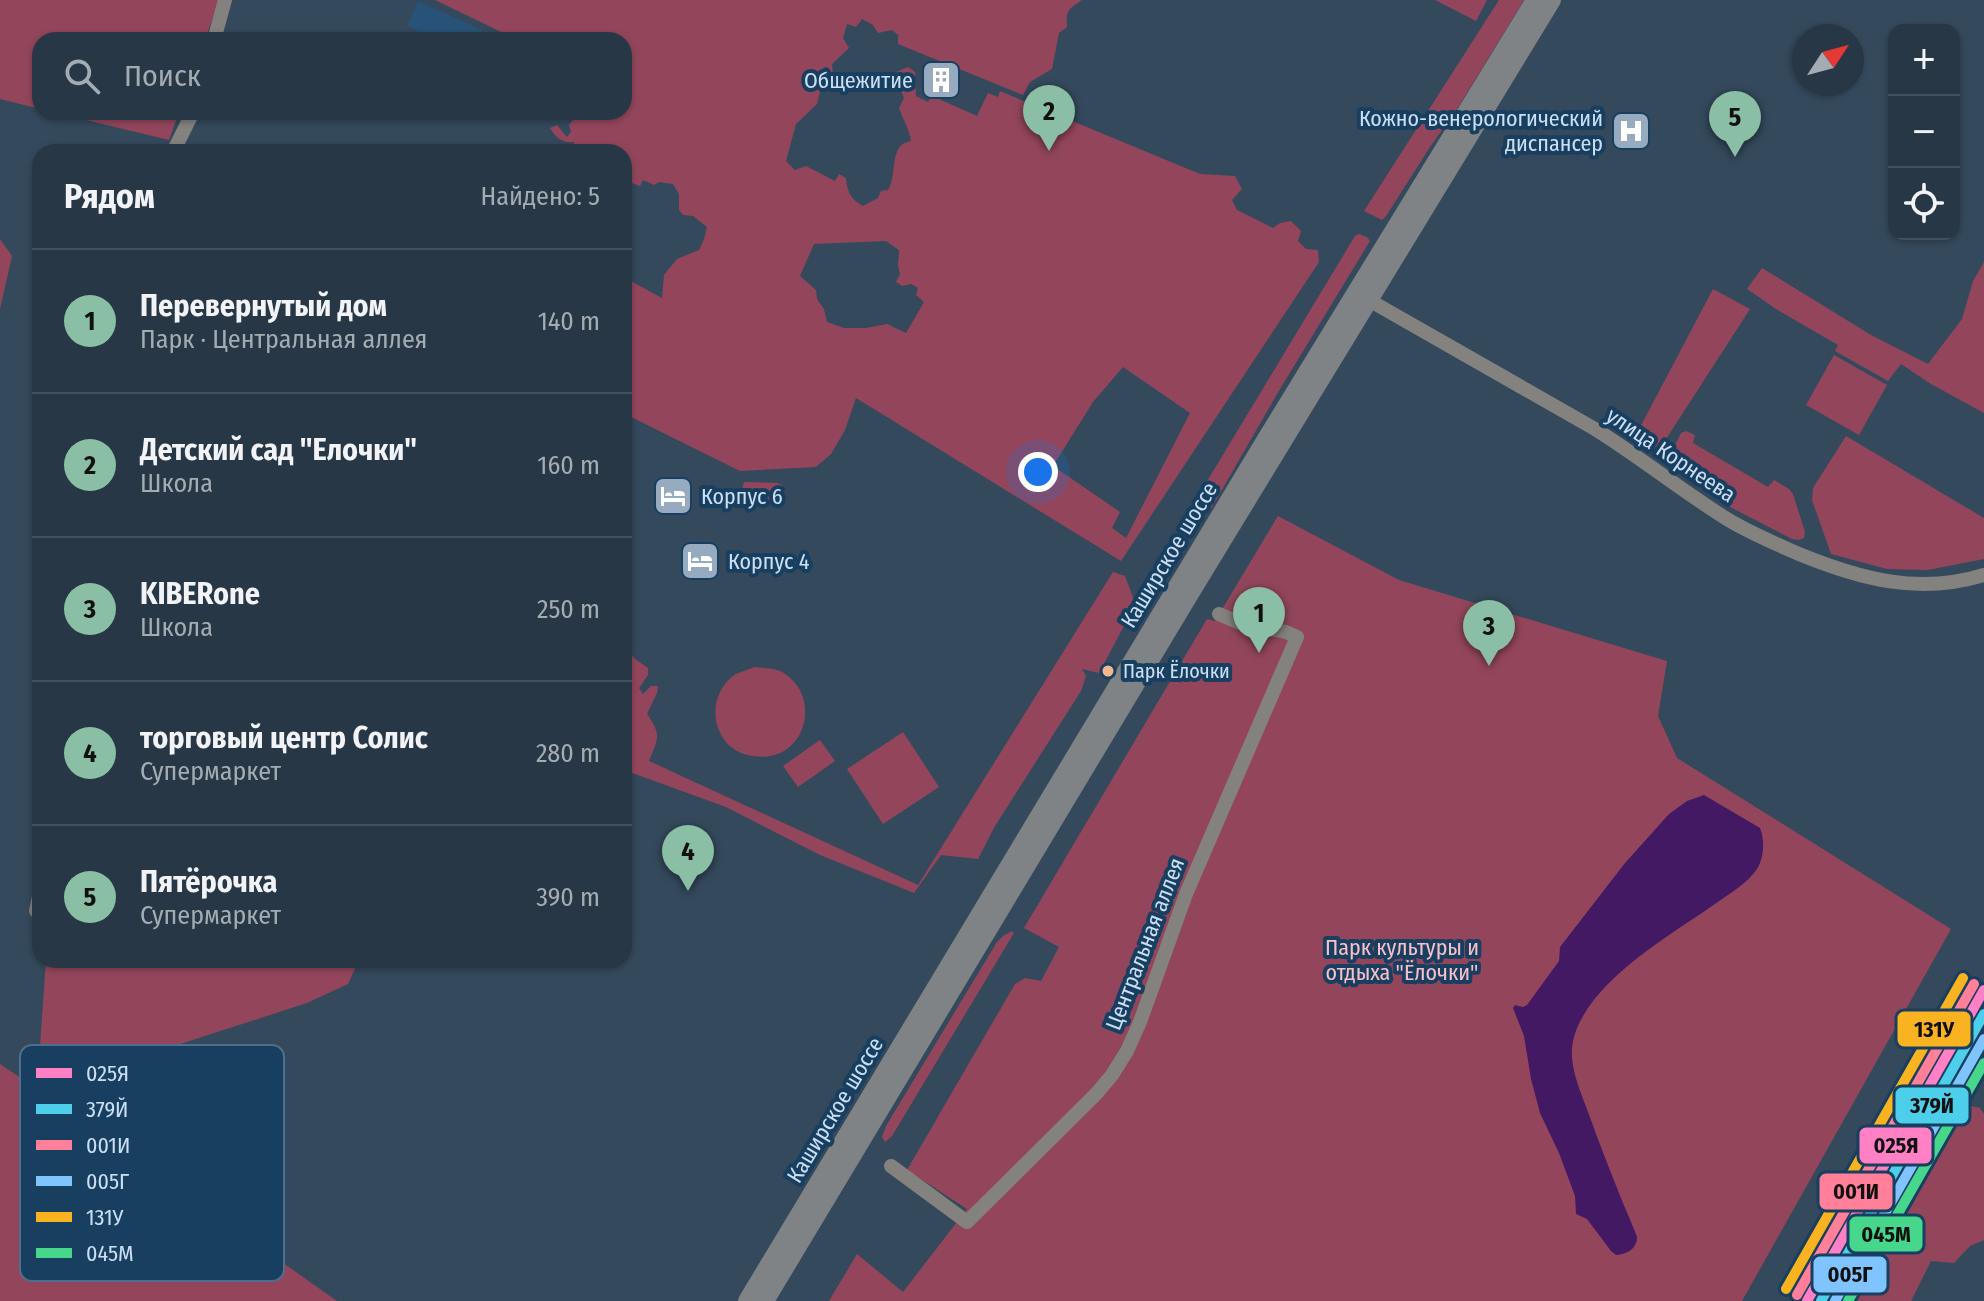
<!DOCTYPE html>
<html lang="ru">
<meta charset="utf-8">
<style>
body{margin:0;font-family:"Fira Sans Condensed",sans-serif;background:#334250;color:#f1f3f6}
.controls{position:absolute;right:24px;top:24px;display:grid;overflow:hidden;border-radius:16px;box-shadow:0 2px 6px #0004}
.controls button{width:72px;height:72px;display:grid;place-items:center;padding:0;border:0;border-bottom:2px solid #43515e;background:#273745;color:#f1f3f6;font:40px sans-serif}
.compass{position:absolute;left:1792px;top:24px;width:72px;height:72px;border-radius:50%;background:#273745;box-shadow:0 2px 6px #0004;rotate:54deg}
.you{position:absolute;left:1038px;top:472px;width:28px;height:28px;margin:-20px;border:6px solid #fff;border-radius:50%;background:#1a73e8;box-shadow:0 0 0 12px #1a73e833}
.badge{display:grid;place-items:center;width:52px;height:52px;border-radius:50%;background:#8abfa5;color:#111;font-size:26px;font-weight:700}
.pin{position:absolute;translate:-50% -66px;filter:drop-shadow(0 2px 4px #0008)}
.pin::after{content:'';position:absolute;top:42px;width:28px;height:24px;background:inherit;clip-path:polygon(0 0,100% 0,50% 100%)}
.list{margin:0;padding:0;list-style:none}
h2{display:flex;justify-content:space-between;align-items:center;height:104px;margin:0;padding:0 32px;font-size:34px}
h2 small{font-size:26px;font-weight:400;color:#a4acb3}
.list li{display:grid;grid-template-columns:52px 1fr auto;gap:24px;align-items:center;box-sizing:border-box;height:144px;padding:0 32px;border-top:2px solid #43515e}
.list b{display:block;font-size:30px;white-space:nowrap}
.list p{margin:0;font-size:26px;white-space:nowrap;color:#a4acb3}
.list em{font-size:26px;font-style:normal;color:#a4acb3}
.icon{flex:none;width:44px;height:44px;fill:none;stroke:currentColor;stroke-width:2;stroke-linecap:round;stroke-linejoin:round}
.map{position:relative;flex:none;width:1984px;height:1301px;overflow:hidden}
.search{position:absolute;background:#273745;box-shadow:0 2px 6px #0004;left:32px;top:32px;width:600px;height:88px;display:flex;align-items:center;gap:20px;box-sizing:border-box;padding:0 28px;border-radius:24px;color:#a4acb3;font-size:30px}
.panel{position:absolute;background:#273745;box-shadow:0 2px 6px #0004;left:32px;top:144px;width:600px;height:824px;border-radius:24px}
.map>svg:first-child{display:block}
.built{fill:#285277}
.green{fill:#93465b;fill-rule:evenodd}
.water{fill:#431964}
.lines{fill:none;stroke-linecap:round;stroke-linejoin:round}
.minor{stroke:#84827f;stroke-width:14}
.major{stroke:#808385;stroke-width:18}
.rail-1-casing{stroke:#183f60;stroke-width:16}
.rail-2-casing{stroke:#183f60;stroke-width:16}
.rail-3-casing{stroke:#183f60;stroke-width:16}
.rail-4-casing{stroke:#183f60;stroke-width:16}
.rail-5-casing{stroke:#183f60;stroke-width:16}
.rail-6-casing{stroke:#183f60;stroke-width:16}
.rail-1{stroke:#ff80c5;stroke-width:10}
.rail-2{stroke:#4dcfeb;stroke-width:10}
.rail-3{stroke:#ff8098;stroke-width:10}
.rail-4{stroke:#80c4ff;stroke-width:10}
.rail-5{stroke:#f9b220;stroke-width:10}
.rail-6{stroke:#46d78d;stroke-width:10}
.bus-dot{fill:#f1b78d;stroke:#183f60;stroke-width:3}
.labels{text-anchor:middle;dominant-baseline:central;stroke-width:8;stroke-linejoin:round;paint-order:stroke}
.bus-label{font-size:20px;fill:#cbe0f5;stroke:#183f60;text-anchor:start}
.poi-label{font-size:22px;fill:#cbe0f5;stroke:#183f60;text-anchor:end}
.street-label{font-size:22px;fill:#cbe0f5;stroke:#183f60}
.park-label{font-size:22px;fill:#f9c0c9;stroke:#183f60}
.key{fill:#183f60;stroke:#4e6f8d;stroke-width:2}
.key-label{font-size:22px;fill:#cbe0f5}
.line-badge{stroke:#183f60;stroke-width:3}
.pale-badge-label{font-size:22px;text-anchor:middle;font-weight:bold;fill:#111}
</style>
<div class="map">
<svg width="1984" height="1301" viewBox="0 0 1984 1301">
<rect width="100%" height="100%" fill="#34495c"/>
<path class="built" d="M 418,1 L 482,30 L 477,40 L 437,40 L 407,26 Z"/>
<g class="green">
<path d="M 0,0 L 219,0 L 205,40 L 40,40 L 40,109 L 0,99 Z"/>
<path d="M 435,0 L 1082,0 C 1068,10 1066,9 1067,27 L 1059,33 L 1052,69 L 1030,82 L 1023,95 L 898,44 L 898,35 L 892,30 L 878,33 L 873,25 L 862,19 L 856,27 L 847,24 L 843,38 L 849,48 L 832,64 L 833,74 L 822,83 L 817,104 L 796,124 L 786,161 L 795,170 L 806,166 L 835,181 L 839,174 L 846,178 C 847,191 851,200 863,206 L 878,198 L 881,191 L 888,190 C 898,175 888,144 911,141 C 909,128 903,120 899,108 L 904,98 L 894,73 L 908,67 L 915,72 L 916,96 L 928,102 L 932,96 L 977,116 L 988,93 L 998,97 L 1000,91 L 1200,174 L 1235,176 L 1242,189 L 1232,200 L 1237,210 L 1273,228 L 1280,223 L 1291,221 L 1301,231 L 1298,241 L 1306,249 L 1318,250 L 1319,262 L 1121,561 L 856,398 L 845,430 L 831,454 L 816,467 L 740,471 L 627,415 L 624,408 L 624,286 L 629,280 L 662,298 L 664,275 L 677,259 L 699,250 L 704,239 L 707,227 L 693,216 L 683,215 L 679,210 L 679,194 L 673,184 L 659,182 L 654,185 L 643,180 L 640,186 L 624,180 L 624,152 L 574,152 L 574,142 C 562,143 556,138 550,128 L 557,125 L 567,137 L 571,132 L 569,125 L 572,121 L 578,118 L 580,112 L 624,112 L 624,40 L 518,40 ZM 886,241 L 899,250 L 898,266 L 900,274 L 896,282 L 902,286 L 911,284 L 918,288 L 916,295 L 924,302 L 906,333 L 887,324 L 866,328 L 844,328 L 827,322 L 824,309 L 817,299 L 816,290 L 800,276 L 814,244 ZM 1123,367 L 1190,413 L 1126,538 L 1112,528 L 1120,512 L 1053,466 L 1093,402 Z"/>
<path d="M 1435,0 L 1487,0 L 1476,21 Z"/>
<path d="M 1499,0 L 1524,0 L 1457,109 L 1430,147 L 1386,216 L 1382,220 L 1364,211 Z"/>
<path d="M 53,112 L 179,112 L 169,140 Z"/>
<path d="M 1359,234 L 1367,237 L 1370,241 L 1277,394 L 1212,507 L 1189,527 L 1177,531 L 1355,236 Z"/>
<path d="M 0,239 L 12,256 L 0,309 Z"/>
<path d="M 1984,262 L 1984,413 L 1931,384 L 1901,364 L 1888,381 L 1835,351 L 1838,345 L 1776,309 L 1747,289 L 1762,268 L 1871,335 L 1928,364 L 1962,319 L 1973,281 Z"/>
<path d="M 1713,289 L 1750,309 L 1659,450 L 1637,433 Z"/>
<path d="M 1834,355 L 1887,385 L 1859,435 L 1806,405 Z"/>
<path d="M 1686,431 L 1695,435 L 1693,443 L 1768,487 L 1774,480 L 1789,489 L 1793,494 L 1805,532 L 1804,538 L 1799,540 L 1792,539 L 1732,508 L 1666,462 L 1665,458 L 1672,451 L 1681,433 Z"/>
<path d="M 1846,436 L 1984,518 L 1984,559 L 1928,570 L 1887,569 L 1831,554 L 1812,500 L 1813,488 Z"/>
<path d="M 744,482 L 777,483 L 782,485 L 784,489 C 779,496 770,506 761,507 L 741,493 Z"/>
<path d="M 1278,516 L 1399,580 L 1667,661 L 1658,716 L 1677,758 L 1951,929 L 1742,1301 L 829,1301 L 857,1254 L 903,1292 L 967,1209 L 907,1170 L 1015,984 L 1025,978 L 1041,981 L 1059,947 L 1024,928 L 1207,619 L 1215,621 Z"/>
<path d="M 1113,572 L 1125,576 L 1134,600 L 1133,609 L 1099,673 L 1082,669 L 1086,676 L 1081,691 L 995,826 L 978,859 L 941,855 L 914,893 L 820,855 L 726,807 L 624,770 L 624,662 L 628,650 L 635,659 L 648,668 L 648,675 L 639,688 L 643,694 L 651,686 L 658,686 L 657,693 L 647,714 C 662,735 658,739 649,761 L 918,885 Z"/>
<path d="M 755,667 C 763,668 773,668 780,671 C 825,694 806,765 753,756 C 742,755 729,748 723,738 C 710,718 714,691 733,676 C 738,672 748,670 755,667 Z"/>
<path d="M 903,732 L 939,787 L 883,824 L 847,769 Z"/>
<path d="M 820,740 L 835,761 L 798,787 L 783,766 Z"/>
<path d="M 1012,931 L 1014,933 L 892,1136 L 885,1142 L 882,1137 L 886,1126 L 997,942 L 1003,936 Z"/>
<path d="M 46,960 L 359,960 L 348,984 L 307,1003 L 38,1090 L 337,1301 L 0,1301 L 0,1064 L 37,1089 Z"/>
<path d="M 1962,1104 L 1980,1108 L 1984,1114 L 1984,1240 L 1970,1246 L 1954,1263 L 1931,1261 L 1911,1301 L 1852,1301 L 1912,1204 Z"/>
</g>
<path class="water" d="M 1704,795 L 1760,828 C 1765,840 1764,858 1757,869 C 1748,883 1729,894 1715,904 C 1669,936 1586,983 1573,1041 C 1568,1065 1580,1090 1588,1112 C 1599,1143 1611,1173 1623,1203 C 1628,1215 1633,1226 1637,1237 C 1637,1249 1627,1254 1616,1255 L 1611,1251 L 1587,1219 L 1576,1214 L 1575,1196 L 1559,1153 L 1540,1113 L 1531,1079 L 1524,1036 L 1513,1008 L 1515,1005 L 1523,1007 L 1527,1005 L 1559,961 L 1560,947 L 1625,863 L 1669,814 L 1687,801 Z"/>
<g class="lines">
<g class="minor">
<path d="M 214,40 L 225,0"/>
<path d="M 173,152 L 193,112"/>
<path d="M 1360,295 L 1595,429 C 1640,457 1682,491 1727,519 C 1750,533 1774,543 1799,554 C 1860,579 1919,595 1984,575"/>
<path d="M 36,911 L 40,892"/>
<path d="M 891,1166 L 967,1222 L 1096,1094 L 1112,1075 L 1127,1051 L 1140,1022 L 1186,894 L 1297,637 L 1286,632 L 1240,623 L 1219,614"/>
</g>
<g class="major">
<path d="M 747,1301 L 1263,444 L 1535,0"/>
<path d="M 765,1301 L 1188,597 L 1552,0"/>
</g>
<defs>
<path id="rail-1" d="M 1807,1301 L 1984,990"/>
<path id="rail-2" d="M 1821,1301 L 1984,1014"/>
<path id="rail-3" d="M 1797,1295 L 1974,984"/>
<path id="rail-4" d="M 1835,1301 L 1984,1039"/>
<path id="rail-5" d="M 1786,1289 L 1963,978"/>
<path id="rail-6" d="M 1848,1301 L 1984,1063"/>
</defs>
<use href="#rail-1" class="rail-1-casing"/>
<use href="#rail-2" class="rail-2-casing"/>
<use href="#rail-3" class="rail-3-casing"/>
<use href="#rail-4" class="rail-4-casing"/>
<use href="#rail-5" class="rail-5-casing"/>
<use href="#rail-6" class="rail-6-casing"/>
<use href="#rail-1" class="rail-1"/>
<use href="#rail-2" class="rail-2"/>
<use href="#rail-3" class="rail-3"/>
<use href="#rail-4" class="rail-4"/>
<use href="#rail-5" class="rail-5"/>
<use href="#rail-6" class="rail-6"/>
</g>
<defs>
<symbol id="building-square" viewBox="-11 -11 22 22"><rect x="-9" y="-9" width="18" height="18" rx="4" fill="#96abbf" stroke="#183f60"/><path d="M-4-6H4V6H1V3H-1V6H-4ZM-2.5-4.3h1.7v1.8h-1.7ZM.8-4.3h1.7v1.8H.8ZM-2.5-1h1.7V.8h-1.7ZM.8-1h1.7V.8H.8Z" fill="#fff"/></symbol>
<symbol id="hospital-square" viewBox="-11 -11 22 22"><rect x="-9" y="-9" width="18" height="18" rx="4" fill="#96abbf" stroke="#183f60"/><path d="M-5-5h3v3.5h4V-5h3V5h-3V1.5h-4V5h-3Z" fill="#fff"/></symbol>
<symbol id="hotel-square" viewBox="-11 -11 22 22"><rect x="-9" y="-9" width="18" height="18" rx="4" fill="#96abbf" stroke="#183f60"/><path d="M-6-4.5h1.5V1H6V5H4.5V3h-9V5H-6ZM-4 0a1.8 1.8 0 1 1 3.6 0ZM.5 0V-2.5h3Q6-2.5 6 0Z" fill="#fff"/></symbol>
</defs>
<g fill-rule="evenodd">
<use href="#building-square" x="919" y="58" width="44" height="44"/>
<use href="#hospital-square" x="1609" y="109" width="44" height="44"/>
<use href="#hotel-square" x="651" y="474" width="44" height="44"/>
<use href="#hotel-square" x="678" y="539" width="44" height="44"/>
</g>
<circle class="bus-dot" cx="1108" cy="671" r="7"/>
<g class="labels">
<g class="bus-label">
<text x="1123" y="671">Парк Ёлочки</text>
</g>
<g class="poi-label">
<text x="913" y="80">Общежитие</text>
<text x="1603" y="118">Кожно-венерологический<tspan x="1603" dy="25">диспансер</tspan></text>
<text x="701" y="496" text-anchor="start">Корпус 6</text>
<text x="728" y="561" text-anchor="start">Корпус 4</text>
</g>
<g class="street-label">
<text transform="translate(1671 455) rotate(34)">улица Корнеева</text>
<text transform="translate(1169 555) rotate(-59)">Каширское шоссе</text>
<text transform="translate(1145 944) rotate(-69)">Центральная аллея</text>
<text transform="translate(835 1110) rotate(-59)">Каширское шоссе</text>
</g>
<g class="park-label">
<text x="1402" y="947">Парк культуры и<tspan x="1402" dy="25">отдыха "Ёлочки"</tspan></text>
</g>
</g>
<rect x="20" y="1045" width="264" height="236" rx="12" class="key"/>
<rect x="36" y="1068" width="36" height="10" fill="#ff80c5"/>
<rect x="36" y="1104" width="36" height="10" fill="#4dcfeb"/>
<rect x="36" y="1140" width="36" height="10" fill="#ff8098"/>
<rect x="36" y="1176" width="36" height="10" fill="#80c4ff"/>
<rect x="36" y="1212" width="36" height="10" fill="#f9b220"/>
<rect x="36" y="1248" width="36" height="10" fill="#46d78d"/>
<g class="key-label">
<text x="86" y="1081">025Я</text>
<text x="86" y="1117">379Й</text>
<text x="86" y="1153">001И</text>
<text x="86" y="1189">005Г</text>
<text x="86" y="1225">131У</text>
<text x="86" y="1261">045М</text>
</g>
<g class="line-badge">
<rect x="1896" y="1010" width="76" height="38" rx="8" fill="#f9b220"/>
<rect x="1894" y="1086" width="76" height="39" rx="8" fill="#4dcfeb"/>
<rect x="1858" y="1126" width="75" height="39" rx="8" fill="#ff80c5"/>
<rect x="1818" y="1172" width="76" height="39" rx="8" fill="#ff8098"/>
<rect x="1848" y="1215" width="76" height="38" rx="8" fill="#46d78d"/>
<rect x="1812" y="1255" width="76" height="39" rx="8" fill="#80c4ff"/>
</g>
<g class="pale-badge-label">
<text x="1934" y="1037">131У</text>
<text x="1932" y="1113">379Й</text>
<text x="1896" y="1153">025Я</text>
<text x="1856" y="1199">001И</text>
<text x="1886" y="1242">045М</text>
<text x="1850" y="1282">005Г</text>
</g>
</svg>
<div class="controls">
<button>+</button>
<button>−</button>
<button><svg class="icon" aria-label="locate" viewBox="0 0 24 24"><circle cx="12" cy="12" r="6"/><path d="M12 2v4M12 18v4M2 12h4M18 12h4"/></svg></button>
</div>
<svg class="compass" viewBox="-18 -18 36 36"><path d="M0-13l5 13h-10z" fill="#e53935"/><path d="M0 13l5-13h-10z" fill="#a4acb3"/></svg>
<div class="you"></div>
<div class="pin badge" style="left:1259px;top:653px">1</div>
<div class="pin badge" style="left:1049px;top:151px">2</div>
<div class="pin badge" style="left:1489px;top:666px">3</div>
<div class="pin badge" style="left:688px;top:891px">4</div>
<div class="pin badge" style="left:1735px;top:157px">5</div>
<div class="search"><svg class="icon" aria-label="search" viewBox="0 0 24 24"><circle cx="10" cy="10" r="6"/><path d="M15 15l6 6"/></svg>Поиск</div>
<section class="panel">
<h2>Рядом<small>Найдено: 5</small></h2>
<ul class="list">
<li><span class="badge">1</span><div><b>Перевернутый дом</b><p>Парк · Центральная аллея</p></div><em>140 m</em></li>
<li><span class="badge">2</span><div><b>Детский сад &quot;Елочки&quot;</b><p>Школа</p></div><em>160 m</em></li>
<li><span class="badge">3</span><div><b>KIBERone</b><p>Школа</p></div><em>250 m</em></li>
<li><span class="badge">4</span><div><b>торговый центр Солис</b><p>Супермаркет</p></div><em>280 m</em></li>
<li><span class="badge">5</span><div><b>Пятёрочка</b><p>Супермаркет</p></div><em>390 m</em></li>
</ul>
</section>
</div>
